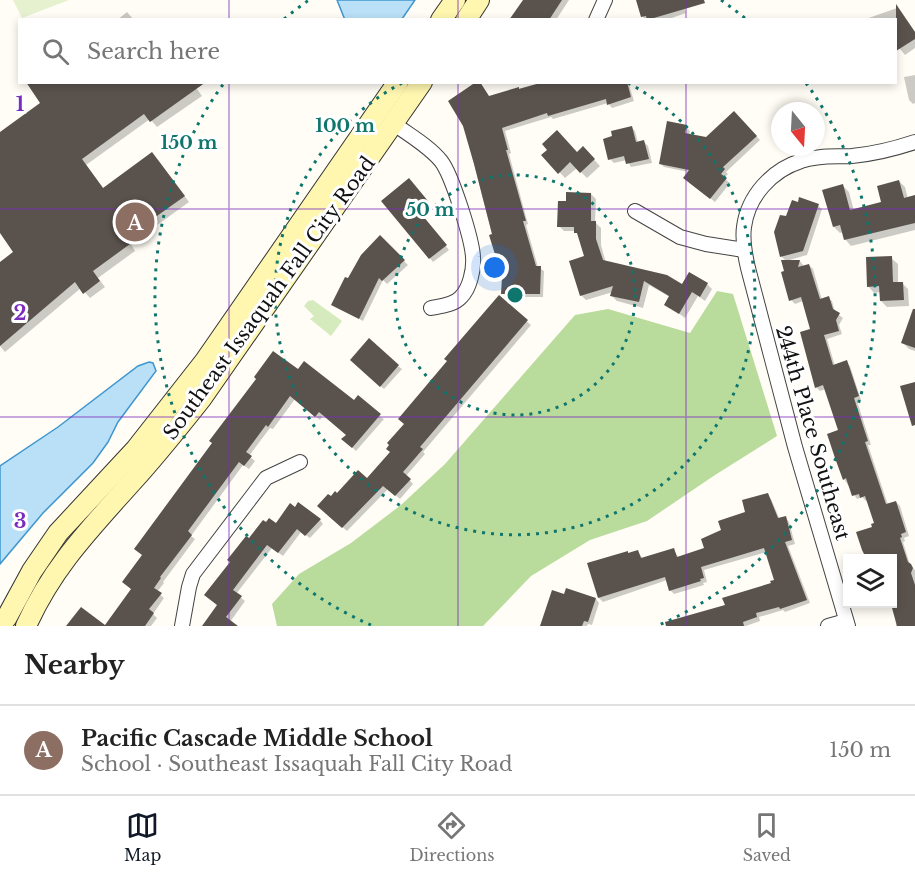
<!DOCTYPE html>
<meta charset="utf-8">
<style>
body{margin:0;font-family:"Libre Baskerville",serif;background:#f6f6f6;color:#222}
.controls{position:absolute;right:18px;bottom:18px;display:grid;overflow:hidden;border-radius:0px;box-shadow:0 3px 9px #0003}
.controls button{width:54px;height:54px;display:grid;place-items:center;padding:0;border:0;border-bottom:2px solid #e0e0e0;background:#fff;color:#222;font:30px sans-serif}
.compass{position:absolute;left:771px;top:102px;width:54px;height:54px;border-radius:50%;background:#fff;box-shadow:0 3px 9px #0003;rotate:162deg}
.you{position:absolute;left:495px;top:268px;width:21px;height:21px;margin:-15px;border:4px solid #fff;border-radius:50%;background:#1a73e8;box-shadow:0 0 0 9px #1a73e833}
.badge{display:grid;place-items:center;width:39px;height:39px;border-radius:50%;background:#111827;color:#fff;font-size:20px;font-weight:700}
.pin{position:absolute;translate:-50% -50%;border:3px solid #fff;box-shadow:0 2px 6px #0006}
.list{margin:0;padding:0;list-style:none}
h2{display:flex;justify-content:space-between;align-items:center;height:78px;margin:0;padding:0 24px;font-size:26px}
h2 small{font-size:20px;font-weight:400;color:#767676}
.list li{display:grid;grid-template-columns:39px 1fr auto;gap:18px;align-items:center;box-sizing:border-box;height:90px;padding:0 24px;border-top:2px solid #e0e0e0}
.list b{display:block;font-size:22px;white-space:nowrap}
.list p{margin:0;font-size:20px;white-space:nowrap;color:#767676}
.list em{font-size:20px;font-style:normal;color:#767676}
.icon{flex:none;width:33px;height:33px;fill:none;stroke:currentColor;stroke-width:2;stroke-linecap:round;stroke-linejoin:round}
.map{position:relative;flex:none;width:915px;height:626px;overflow:hidden}
.search{position:absolute;background:#fff;box-shadow:0 3px 9px #0003;left:18px;right:18px;top:18px;height:66px;display:flex;align-items:center;gap:15px;box-sizing:border-box;padding:0 21px;border-radius:0px;color:#767676;font-size:22px}
.sheet{height:168px;background:#fff}
nav{display:flex;justify-content:space-around;align-items:center;box-sizing:border-box;height:84px;border-top:2px solid #e0e0e0;background:#fff;font-size:16px;color:#767676}
nav a{display:grid;justify-items:center;gap:3px}
nav .on{color:#111827}
.map>svg:first-child{display:block}
.green{fill:#d5ebbd}
.forest{fill:#b9dc9c}
.pitch{fill:#e6f2cf}
.water{fill:#b9e0f7;stroke:#3f96cf;stroke-width:1.5}
.shadow{fill:#0003}
.building{fill:#5a524d}
.lines{fill:none;stroke-linecap:round;stroke-linejoin:round}
.street-casing{stroke:#444;stroke-width:16}
.secondary-casing{stroke:#333;stroke-width:22}
.street{stroke:#fff;stroke-width:14}
.secondary{stroke:#fff6b0;stroke-width:20}
.grid{fill:none;stroke:#7b2cbf;stroke-width:1.5;stroke-opacity:0.55}
.ring{fill:none;stroke:#0f766e;stroke-width:3;stroke-dasharray:3 6}
.labels{text-anchor:middle;dominant-baseline:central;stroke-width:6;stroke-linejoin:round;paint-order:stroke}
.street-label{font-size:20px;fill:#111;stroke:#fff}
.grid-label{font-size:20px;text-anchor:middle;font-weight:bold;fill:#7b2cbf;stroke:#fff;stroke-width:6;stroke-linejoin:round;paint-order:stroke}
.centre{fill:#0f766e;stroke:#fff;stroke-width:3}
.ring-label{font-size:18px;text-anchor:middle;font-weight:bold;fill:#0f766e;stroke:#fff;stroke-width:6;stroke-linejoin:round;paint-order:stroke}
</style>
<div class="map">
<svg width="915" height="626" viewBox="0 0 915 626">
<rect width="100%" height="100%" fill="#fffdf5"/>
<path class="green" d="M 313,300 L 342,321 L 331,336 L 310,319 L 314,316 L 304,306 L 308,301 Z"/>
<path class="forest" d="M 717,291 L 733,294 L 777,436 L 715,475 L 647,521 L 590,540 L 531,576 L 483,626 L 277,626 L 272,604 L 299,574 L 351,543 L 401,505 L 445,464 L 575,315 L 608,309 L 690,333 Z"/>
<path class="pitch" d="M 13,0 L 69,0 L 22,18 Z"/>
<g class="water">
<path d="M 337,0 L 415,0 L 402,19 L 345,20 Z"/>
<path d="M 149,362 L 153,363 L 156,371 L 118,422 L 108,442 L 93,463 L 43,513 L 0,564 L 0,466 L 58,427 L 138,366 Z"/>
</g>
<g class="shadow">
<path d="M 525,0 L 569,0 L 556,20 L 510,20 Z"/>
<path d="M 642,0 L 682,0 L 686,13 L 666,20 L 646,20 L 643,17 Z"/>
<path d="M 897,8 L 915,32 L 915,48 L 905,55 L 896,44 L 896,20 L 863,20 Z"/>
<path d="M 127,12 L 134,20 L 117,20 Z"/>
<path d="M 915,75 L 915,103 L 913,104 L 909,100 L 904,77 Z"/>
<path d="M 192,82 L 202,96 L 157,127 L 150,119 L 86,165 L 104,189 L 158,160 L 189,202 L 131,244 L 135,251 L 98,278 L 105,287 L 90,298 L 81,288 L 5,352 L 0,346 L 0,264 L 15,253 L 0,231 L 0,134 Z"/>
<path d="M 543,82 L 628,82 L 634,101 L 612,108 L 608,103 L 553,119 L 551,117 L 505,131 L 511,153 L 509,154 L 528,224 L 526,225 L 538,267 L 544,271 L 543,297 L 507,297 L 503,293 L 503,277 L 464,125 L 489,97 Z"/>
<path d="M 734,113 L 760,140 L 726,172 L 728,174 L 724,178 L 730,183 L 715,202 L 689,181 L 689,172 L 664,167 L 660,163 L 686,127 L 690,131 L 689,135 L 706,138 Z"/>
<path d="M 631,127 L 635,131 L 638,143 L 644,142 L 648,146 L 652,163 L 631,167 L 627,160 L 614,163 L 610,159 Z"/>
<path d="M 583,148 L 600,166 L 587,178 L 577,168 L 565,178 L 543,155 L 549,150 L 577,153 Z"/>
<path d="M 899,181 L 905,187 L 908,199 L 915,197 L 915,230 L 851,246 L 845,239 L 843,232 L 840,233 L 834,227 L 843,186 L 849,192 L 854,211 L 883,203 Z"/>
<path d="M 413,184 L 431,206 L 420,214 L 449,250 L 433,262 L 383,201 Z"/>
<path d="M 591,194 L 596,199 L 595,222 L 601,228 L 601,245 L 606,263 L 682,286 L 707,284 L 712,289 L 705,301 L 698,296 L 685,318 L 666,304 L 670,297 L 649,285 L 643,308 L 617,301 L 612,296 L 613,292 L 586,300 L 581,295 L 586,257 L 580,237 L 575,231 L 564,231 L 559,226 L 568,202 Z"/>
<path d="M 818,206 L 822,209 L 807,255 L 786,261 L 782,257 L 787,218 Z"/>
<path d="M 380,237 L 408,265 L 387,284 L 383,280 L 363,321 L 333,305 Z"/>
<path d="M 891,258 L 898,264 L 898,283 L 902,283 L 908,289 L 909,306 L 887,307 L 881,301 L 881,292 L 874,293 L 868,286 Z"/>
<path d="M 800,261 L 803,265 L 803,267 L 809,265 L 813,269 L 822,300 L 828,298 L 832,301 L 835,312 L 843,318 L 839,325 L 842,334 L 827,339 L 835,366 L 846,362 L 850,366 L 861,400 L 857,401 L 871,445 L 868,445 L 888,505 L 896,502 L 900,506 L 909,536 L 904,538 L 905,541 L 903,542 L 910,565 L 915,570 L 915,626 L 896,626 L 892,558 L 867,558 L 858,533 L 874,528 L 876,524 L 868,500 L 866,501 L 862,497 L 857,499 L 844,479 L 840,431 L 826,389 L 820,391 L 816,387 L 812,330 L 803,301 L 795,304 L 791,300 L 783,262 Z"/>
<path d="M 499,297 L 531,325 L 423,452 L 425,454 L 406,476 L 413,484 L 400,499 L 388,489 L 347,531 L 319,506 L 331,498 L 367,480 L 392,452 L 406,425 L 449,361 Z"/>
<path d="M 915,318 L 915,351 L 909,349 L 903,343 Z"/>
<path d="M 355,364 L 398,366 L 402,369 L 384,389 Z"/>
<path d="M 298,371 L 384,419 L 356,451 L 344,439 L 347,435 L 323,415 L 320,420 L 295,399 L 273,429 L 270,428 L 249,456 L 255,461 L 249,469 L 243,465 L 191,536 L 195,539 L 163,582 L 164,583 L 157,592 L 164,598 L 153,614 L 157,618 L 151,626 L 106,626 Z"/>
<path d="M 767,495 L 771,499 L 780,520 L 786,518 L 789,522 L 795,544 L 788,546 L 810,603 L 785,612 L 783,610 L 759,617 L 760,621 L 746,626 L 681,626 L 679,620 L 726,606 L 773,584 L 776,581 L 767,552 L 704,570 L 707,582 L 703,583 L 704,585 L 674,594 L 670,590 L 667,580 L 603,602 L 599,598 L 589,564 L 638,552 L 643,559 L 673,549 L 679,558 L 706,549 L 723,531 L 747,513 Z"/>
<path d="M 320,520 L 323,524 L 310,538 L 301,532 L 283,556 L 272,548 L 236,594 L 245,601 L 230,622 L 236,626 L 203,626 L 219,606 L 249,540 L 276,525 Z"/>
<path d="M 567,590 L 596,599 L 599,603 L 592,625 L 588,624 L 587,626 L 543,626 L 565,596 Z"/>
</g>
<g class="building">
<path d="M 523,0 L 562,0 L 549,20 L 509,20 Z"/>
<path d="M 636,0 L 704,0 L 705,3 L 647,20 L 646,16 L 641,17 Z"/>
<path d="M 896,4 L 915,32 L 915,39 L 896,51 Z"/>
<path d="M 26,82 L 206,82 L 150,122 L 144,114 L 82,159 L 103,188 L 152,152 L 185,196 L 126,238 L 130,244 L 93,271 L 100,281 L 83,294 L 75,282 L 0,346 L 0,262 L 13,252 L 0,233 L 0,132 L 40,103 Z"/>
<path d="M 476,82 L 480,82 L 489,96 L 519,87 L 519,89 L 544,82 L 627,82 L 631,97 L 607,105 L 606,99 L 548,116 L 547,113 L 502,128 L 508,150 L 506,150 L 526,221 L 523,221 L 536,266 L 541,266 L 540,294 L 501,294 L 502,277 L 489,235 L 492,234 L 474,164 L 463,126 L 448,101 Z"/>
<path d="M 734,111 L 757,136 L 723,167 L 725,169 L 721,174 L 727,178 L 710,199 L 683,178 L 689,170 L 659,164 L 667,121 L 687,125 L 685,133 L 706,137 Z"/>
<path d="M 632,126 L 636,142 L 644,140 L 649,159 L 626,164 L 624,156 L 608,160 L 603,139 L 612,136 L 611,131 Z"/>
<path d="M 557,130 L 577,152 L 583,146 L 595,159 L 580,173 L 570,162 L 558,174 L 541,155 L 547,150 L 542,144 Z"/>
<path d="M 409,178 L 428,201 L 418,210 L 447,245 L 429,259 L 381,201 Z"/>
<path d="M 899,180 L 904,198 L 915,195 L 915,223 L 844,240 L 840,225 L 833,227 L 822,190 L 843,184 L 850,210 L 881,202 L 877,186 Z"/>
<path d="M 566,192 L 591,193 L 591,221 L 596,221 L 596,239 L 603,260 L 667,275 L 682,284 L 689,272 L 708,283 L 700,297 L 692,292 L 679,314 L 664,305 L 669,296 L 644,281 L 639,302 L 610,296 L 613,286 L 580,296 L 569,261 L 584,256 L 577,233 L 574,233 L 574,227 L 557,227 L 558,201 L 566,201 Z"/>
<path d="M 799,197 L 819,204 L 803,251 L 780,257 L 774,232 L 780,215 L 786,216 L 792,200 L 798,202 Z"/>
<path d="M 380,235 L 405,260 L 382,281 L 379,278 L 359,319 L 331,305 L 345,277 L 348,278 L 361,255 Z"/>
<path d="M 892,256 L 893,282 L 903,282 L 904,300 L 880,301 L 879,286 L 867,287 L 866,257 Z"/>
<path d="M 781,260 L 800,260 L 798,267 L 809,264 L 820,299 L 829,296 L 833,309 L 840,313 L 836,320 L 839,331 L 824,335 L 833,365 L 847,360 L 859,396 L 854,398 L 868,441 L 865,442 L 886,504 L 896,501 L 906,532 L 901,534 L 902,537 L 900,538 L 908,562 L 911,564 L 913,568 L 911,573 L 915,585 L 915,626 L 897,626 L 892,608 L 892,558 L 866,558 L 862,550 L 856,532 L 872,527 L 871,524 L 874,523 L 865,496 L 860,498 L 859,494 L 852,496 L 846,478 L 843,480 L 835,458 L 827,434 L 838,430 L 823,385 L 815,388 L 800,332 L 810,329 L 801,297 L 789,301 L 781,272 L 784,271 Z"/>
<path d="M 499,295 L 528,320 L 420,447 L 423,449 L 403,472 L 411,479 L 395,496 L 383,486 L 342,528 L 317,506 L 328,494 L 331,496 L 335,491 L 337,493 L 358,470 L 367,478 L 390,452 L 386,449 L 389,445 L 387,443 L 404,424 L 398,419 L 447,361 L 444,359 Z"/>
<path d="M 913,309 L 915,309 L 915,348 L 901,343 Z"/>
<path d="M 369,338 L 399,365 L 380,387 L 350,360 Z"/>
<path d="M 273,351 L 298,369 L 304,361 L 354,400 L 358,395 L 381,414 L 352,448 L 341,439 L 346,435 L 319,412 L 315,417 L 290,396 L 268,427 L 266,425 L 246,452 L 252,456 L 244,466 L 239,462 L 188,531 L 192,535 L 160,577 L 161,578 L 154,588 L 162,593 L 149,609 L 154,613 L 145,626 L 66,626 L 81,607 L 105,625 L 131,589 L 122,582 L 142,555 L 134,549 L 212,443 L 209,441 L 256,379 L 254,377 Z"/>
<path d="M 915,382 L 915,425 L 912,426 L 900,386 Z"/>
<path d="M 768,493 L 778,518 L 786,516 L 792,540 L 785,542 L 807,600 L 780,609 L 779,607 L 756,613 L 757,617 L 743,622 L 744,626 L 666,626 L 665,622 L 725,605 L 722,598 L 771,583 L 770,581 L 774,580 L 764,548 L 701,567 L 704,578 L 700,579 L 701,581 L 669,591 L 665,577 L 598,598 L 587,563 L 628,551 L 628,553 L 638,550 L 641,558 L 674,548 L 677,557 L 704,548 L 701,539 L 721,530 L 718,521 L 745,512 L 742,500 Z"/>
<path d="M 298,502 L 321,519 L 305,536 L 297,529 L 278,553 L 267,545 L 233,590 L 242,596 L 226,617 L 238,626 L 202,626 L 217,605 L 204,595 L 230,562 L 227,560 L 246,536 L 249,538 L 263,520 L 266,522 L 269,518 L 276,523 L 290,503 L 295,507 Z"/>
<path d="M 566,588 L 596,598 L 588,622 L 584,621 L 582,626 L 540,626 L 552,590 L 564,594 Z"/>
</g>
<g class="lines">
<defs>
<g id="street">
<path d="M 596,20 L 605,0"/>
<path d="M 393,123 C 409,135 429,146 441,161 C 452,175 472,239 473,257 C 474,269 470,288 461,297 C 454,305 441,306 431,308"/>
<path d="M 635,211 L 680,237 L 706,244 L 744,250"/>
<path d="M 182,626 L 189,587 L 193,574 L 266,478 L 300,462"/>
<path d="M 828,626 L 846,621"/>
<path d="M 848,626 L 795,447 L 748,268 C 745,255 742,241 744,227 C 748,196 772,170 801,161 C 818,155 835,157 852,156 C 874,154 894,149 915,142"/>
</g>
<g id="secondary">
<path d="M 441,20 L 455,0"/>
<path d="M 466,20 L 479,0"/>
<path d="M 0,626 L 7,617 L 32,571 L 58,533 L 136,449 L 205,361 L 398,82"/>
<path d="M 26,626 C 52,568 88,531 130,484 C 155,457 178,428 201,399 L 422,82"/>
</g>
</defs>
<use href="#street" class="street-casing"/>
<use href="#secondary" class="secondary-casing"/>
<use href="#street" class="street"/>
<use href="#secondary" class="secondary"/>
</g>
<path class="grid" d="M 229,0 L 229,20M 458,0 L 458,20M 686,0 L 686,20M 229,82 L 229,626M 458,82 L 458,626M 686,82 L 686,626M 0,209 L 915,209M 0,417 L 915,417"/>
<g class="ring">
<circle cx="515" cy="295" r="120"/>
<path d="M628 83A240 240 0 1 1 402 83"/>
<path d="M371 625A360 360 0 0 1 224 83M284 19A360 360 0 0 1 309 0M721 0A360 360 0 0 1 746 19M806 83A360 360 0 0 1 659 625"/>
</g>
<g class="labels">
<g class="street-label">
<text transform="translate(269 298) rotate(-54)">Southeast Issaquah Fall City Road</text>
<text transform="translate(813 433) rotate(74)">244th Place Southeast</text>
</g>
</g>
<g class="grid-label">
<text x="20" y="111">1</text>
<text x="20" y="320">2</text>
<text x="20" y="528">3</text>
</g>
<circle cx="515" cy="295" r="9" class="centre"/>
<g class="ring-label">
<text x="345" y="132">100 m</text>
<text x="189" y="149">150 m</text>
<text x="430" y="216">50 m</text>
</g>
</svg>
<div class="controls">
<button><svg class="icon" aria-label="layers" viewBox="0 0 24 24"><path d="M12 4l9 5-9 5-9-5zM3 14l9 5 9-5"/></svg></button>
</div>
<svg class="compass" viewBox="-18 -18 36 36"><path d="M0-13l5 13h-10z" fill="#e53935"/><path d="M0 13l5-13h-10z" fill="#767676"/></svg>
<div class="you"></div>
<div class="pin badge" style="left:135px;top:222px;background:#8d6e63">A</div>
<div class="search"><svg class="icon" aria-label="search" viewBox="0 0 24 24"><circle cx="10" cy="10" r="6"/><path d="M15 15l6 6"/></svg>Search here</div>
</div>
<section class="sheet">
<h2>Nearby<small></small></h2>
<ul class="list">
<li><span class="badge" style="background:#8d6e63">A</span><div><b>Pacific Cascade Middle School</b><p>School · Southeast Issaquah Fall City Road</p></div><em>150 m</em></li>
</ul>
</section>
<nav>
<a class="on"><svg class="icon" aria-label="map" viewBox="0 0 24 24"><path d="M3 6l6-2 6 2 6-2v14l-6 2-6-2-6 2zM9 4v14M15 6v14"/></svg>Map</a>
<a><svg class="icon" aria-label="directions" viewBox="0 0 24 24"><path d="M12 3l9 9-9 9-9-9zM9 14v-3h6M13 9l2 2-2 2"/></svg>Directions</a>
<a><svg class="icon" aria-label="saved" viewBox="0 0 24 24"><path d="M7 4h10v16l-5-4-5 4z"/></svg>Saved</a>
</nav>
